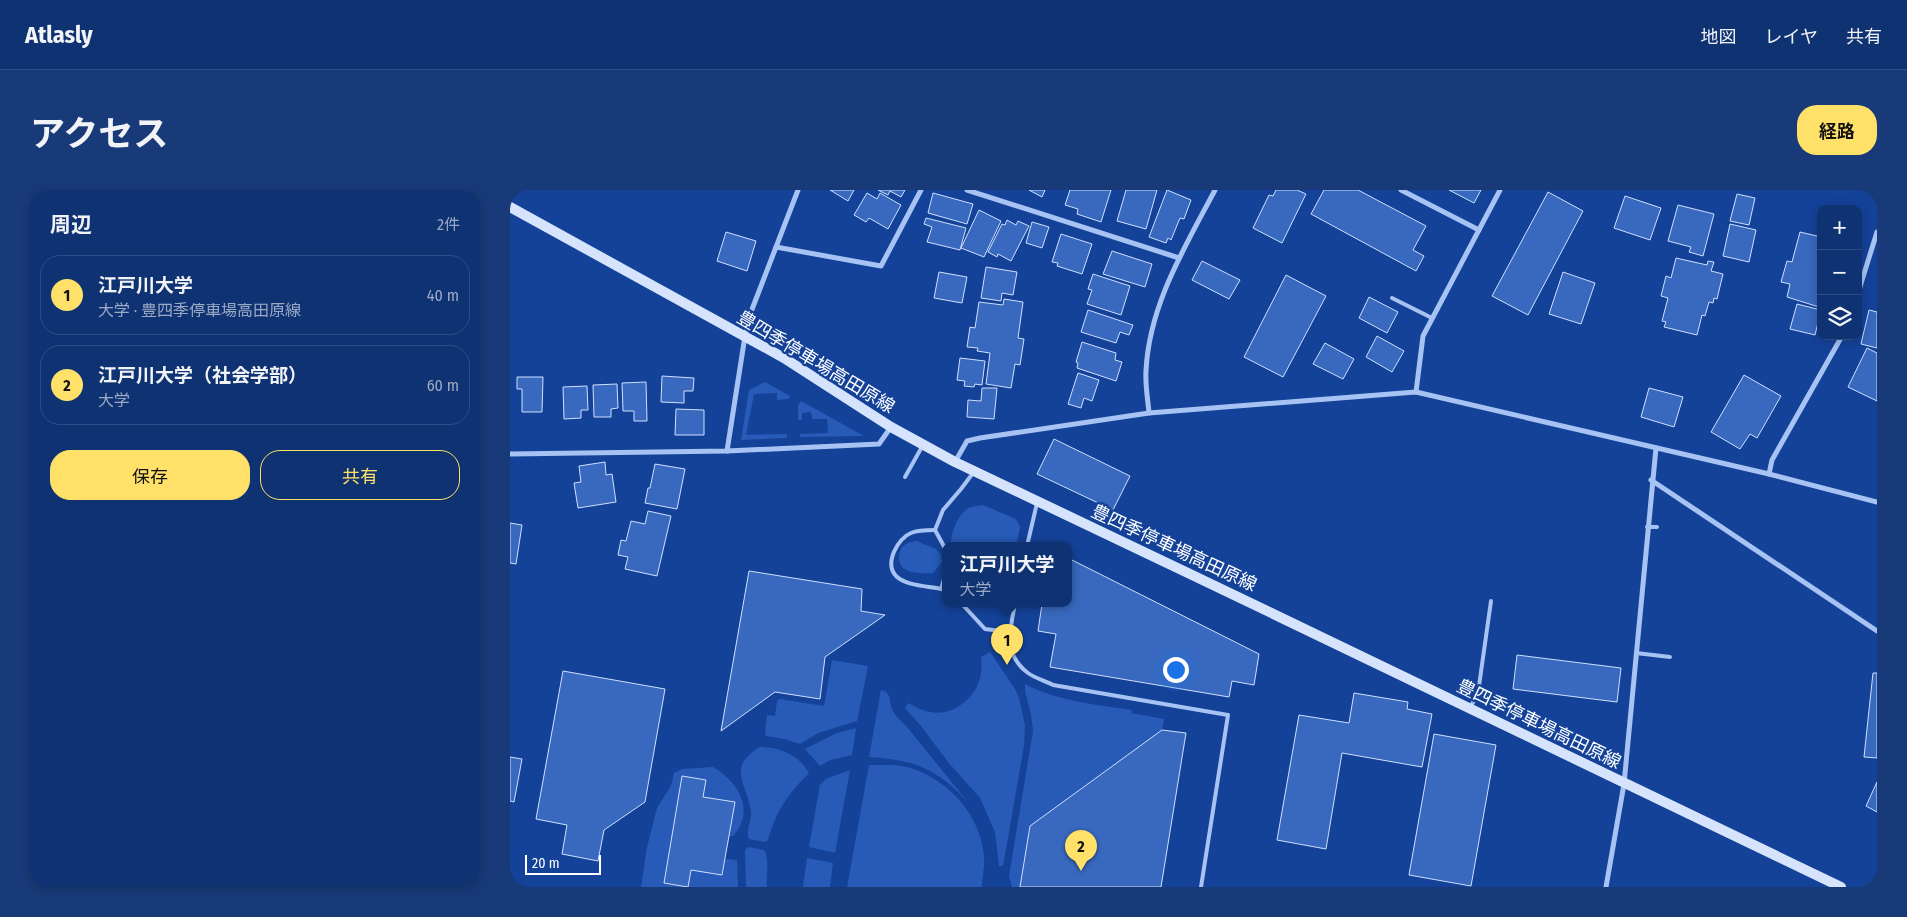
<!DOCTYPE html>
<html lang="ja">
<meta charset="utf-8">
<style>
body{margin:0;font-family:"Fira Sans Condensed","Noto Sans JP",sans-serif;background:#183a78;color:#f1f3f6}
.controls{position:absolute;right:15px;top:15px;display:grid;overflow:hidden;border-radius:10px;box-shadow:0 2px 12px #0003}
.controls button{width:45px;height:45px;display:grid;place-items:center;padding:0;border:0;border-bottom:1px solid #2f4d85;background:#0f3273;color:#f1f3f6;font:25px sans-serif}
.scale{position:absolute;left:15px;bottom:12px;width:76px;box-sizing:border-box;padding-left:5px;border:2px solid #fff;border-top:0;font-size:14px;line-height:18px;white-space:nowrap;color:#fff;-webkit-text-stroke:4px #144299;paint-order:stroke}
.you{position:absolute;left:665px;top:479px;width:18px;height:18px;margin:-12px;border:4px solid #fff;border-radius:50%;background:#1a73e8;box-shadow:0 0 0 8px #1a73e833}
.badge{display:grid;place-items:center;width:32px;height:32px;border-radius:50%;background:#ffe169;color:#111;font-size:16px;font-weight:700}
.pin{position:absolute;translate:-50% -41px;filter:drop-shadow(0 1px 2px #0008)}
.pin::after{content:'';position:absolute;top:26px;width:18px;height:15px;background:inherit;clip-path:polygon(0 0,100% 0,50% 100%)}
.popup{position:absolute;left:432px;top:352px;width:130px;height:65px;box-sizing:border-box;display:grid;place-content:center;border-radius:10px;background:#0f3273;filter:drop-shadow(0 1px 4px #0005);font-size:16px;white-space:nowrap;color:#9baac4}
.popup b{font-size:19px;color:#f1f3f6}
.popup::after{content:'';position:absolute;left:50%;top:100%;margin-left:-10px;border:10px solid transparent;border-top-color:#0f3273}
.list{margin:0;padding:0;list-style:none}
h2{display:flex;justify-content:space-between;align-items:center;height:65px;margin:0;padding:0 20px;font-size:21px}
h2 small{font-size:16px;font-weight:400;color:#9baac4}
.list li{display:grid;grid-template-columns:32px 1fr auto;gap:15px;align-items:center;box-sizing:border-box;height:80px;margin:0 10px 10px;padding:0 10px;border:1px solid #2f4d85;border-radius:20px}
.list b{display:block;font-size:19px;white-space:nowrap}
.list p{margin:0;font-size:16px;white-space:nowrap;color:#9baac4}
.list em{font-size:16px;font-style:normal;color:#9baac4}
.actions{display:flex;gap:10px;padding:15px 20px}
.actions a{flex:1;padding:11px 0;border:1px solid #ffe169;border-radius:20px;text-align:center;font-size:18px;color:#ffe169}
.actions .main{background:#ffe169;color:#111}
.icon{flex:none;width:28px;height:28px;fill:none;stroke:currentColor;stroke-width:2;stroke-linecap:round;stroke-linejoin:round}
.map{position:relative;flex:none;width:1367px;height:697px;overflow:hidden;border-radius:20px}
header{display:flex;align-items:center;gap:30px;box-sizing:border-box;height:70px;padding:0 25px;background:#0f3273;border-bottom:1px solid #2f4d85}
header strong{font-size:24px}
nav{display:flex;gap:28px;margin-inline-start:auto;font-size:18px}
.intro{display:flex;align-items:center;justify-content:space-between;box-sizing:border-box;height:120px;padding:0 30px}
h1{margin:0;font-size:35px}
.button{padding:12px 22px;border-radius:20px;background:#ffe169;color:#111;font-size:18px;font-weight:700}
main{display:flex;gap:30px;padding:0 30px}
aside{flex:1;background:#0f3273;border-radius:20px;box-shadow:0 2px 12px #0003}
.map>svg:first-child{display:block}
.green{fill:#275bb7}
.building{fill:#3869be;stroke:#cfe0fd}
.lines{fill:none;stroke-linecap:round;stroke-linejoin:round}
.service{stroke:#a7c3f3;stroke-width:4}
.minor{stroke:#a7c3f3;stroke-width:5}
.secondary{stroke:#d6e3fc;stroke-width:10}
.labels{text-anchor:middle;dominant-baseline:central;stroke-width:4.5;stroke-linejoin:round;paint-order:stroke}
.street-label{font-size:18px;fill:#fff;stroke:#144299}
</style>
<header>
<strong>Atlasly</strong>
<nav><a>地図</a><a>レイヤ</a><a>共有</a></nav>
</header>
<div class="intro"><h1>アクセス</h1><a class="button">経路</a></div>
<main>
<aside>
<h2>周辺<small>2件</small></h2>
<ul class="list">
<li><span class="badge">1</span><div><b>江戸川大学</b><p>大学 · 豊四季停車場高田原線</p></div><em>40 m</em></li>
<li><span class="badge">2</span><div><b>江戸川大学（社会学部）</b><p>大学</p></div><em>60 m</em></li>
</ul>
<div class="actions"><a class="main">保存</a><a>共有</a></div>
</aside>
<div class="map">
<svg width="1367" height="697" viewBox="0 0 1367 697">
<rect width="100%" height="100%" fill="#144299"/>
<g class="green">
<path d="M 255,192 L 280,206 L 278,209 L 267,210 L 267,203 L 244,204 L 236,245 L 277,244 L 277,248 L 231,250 L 239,200 Z"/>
<path d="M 291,211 L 354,246 L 290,247 L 290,244 L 318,243 L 317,229 L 302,229 L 301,222 L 292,223 L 292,230 L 288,230 L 288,215 Z"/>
<path d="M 473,315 L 506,329 L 510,337 L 506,356 L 441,356 C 440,344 448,322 461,317 C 464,316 470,316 473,315 Z"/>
<path d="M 407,351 C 420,358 431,356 432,372 L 423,383 C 415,384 399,383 393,378 C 390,375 389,371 389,367 C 390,355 397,352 407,351 Z"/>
<path d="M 480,462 L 505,499 L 509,508 L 515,535 L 514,556 L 493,676 L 489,676 L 485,642 L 470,608 L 438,572 L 411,536 L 395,518 L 398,513 C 405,517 413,521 420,522 C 444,527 468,506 471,483 C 472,478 471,472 471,467 Z"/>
<path d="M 322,470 L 358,476 L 347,531 L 308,543 L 290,554 L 274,549 L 256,546 L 255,542 L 257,525 L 265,526 L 267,511 L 270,509 L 314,516 Z"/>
<path d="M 515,494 C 550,512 584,514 622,520 L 621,523 L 654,529 L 652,540 L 520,636 L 510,697 L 502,697 L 499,686 L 523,541 L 521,524 L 515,501 Z"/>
<path d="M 371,500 C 383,503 378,512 383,521 C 386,527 392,532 397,537 L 457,611 C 426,578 404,570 359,567 Z"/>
<path d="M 346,538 L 342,565 L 320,570 L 310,576 L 295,559 L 327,543 Z"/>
<path d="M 250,557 C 269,557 289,565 299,583 C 278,604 266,621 258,650 L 255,652 L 239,649 C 235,640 242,632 241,622 C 238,594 215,578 250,557 Z"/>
<path d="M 359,575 C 373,575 388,574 401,578 C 440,591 470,625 474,666 C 475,676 472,687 472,697 L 337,697 Z"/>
<path d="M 203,577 C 229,592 246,622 223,646 L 219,646 L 225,612 L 193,607 L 196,590 L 172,586 L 154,693 L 177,697 L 131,697 L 137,657 L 147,618 L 161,596 L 164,583 L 173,579 Z"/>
<path d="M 340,580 L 325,663 L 299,657 L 310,595 L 316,589 Z"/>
<path d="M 238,657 L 254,660 C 260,669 256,686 257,697 L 236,697 L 235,660 Z"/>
<path d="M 297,668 L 323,673 L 320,697 L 293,697 Z"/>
<path d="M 215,669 L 227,670 L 228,697 L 178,697 L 181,680 L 212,685 Z"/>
</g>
<g class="building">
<path d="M 320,0 L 344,0 L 338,11 Z"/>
<path d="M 368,0 L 395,0 L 391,7 L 380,1 L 378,5 Z"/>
<path d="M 519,0 L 535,0 L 532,7 Z"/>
<path d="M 560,0 L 601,0 L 591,32 L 567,24 L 568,19 L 555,15 Z"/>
<path d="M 616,0 L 647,0 L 636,39 L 607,31 Z"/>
<path d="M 657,0 L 681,10 L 674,29 L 670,28 L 661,50 L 658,48 L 656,53 L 639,47 Z"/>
<path d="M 766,0 L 787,0 L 796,4 L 772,53 L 743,38 L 759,5 L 763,6 Z"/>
<path d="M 814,0 L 848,0 L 916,36 L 903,60 L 914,66 L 906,81 L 801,24 Z"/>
<path d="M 939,0 L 971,0 L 964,13 Z"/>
<path d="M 1038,2 L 1073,21 L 1018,125 L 982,106 Z"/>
<path d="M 357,3 L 367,9 L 370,3 L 391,15 L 378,39 L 359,28 L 356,32 L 344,25 Z"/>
<path d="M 423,3 L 463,14 L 457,34 L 418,23 Z"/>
<path d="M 1227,4 L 1245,8 L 1239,35 L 1220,31 Z"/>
<path d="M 1115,6 L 1151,18 L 1140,50 L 1104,38 Z"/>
<path d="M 1168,15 L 1204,24 L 1193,66 L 1179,62 L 1181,57 L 1158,51 Z"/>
<path d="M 469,20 L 491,31 L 474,67 L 451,58 Z"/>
<path d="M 416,28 L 456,38 L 450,60 L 417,52 L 422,37 L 414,34 Z"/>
<path d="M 497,30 L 506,35 L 508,31 L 519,36 L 501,71 L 488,64 L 487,67 L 478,62 L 492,34 L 495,35 Z"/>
<path d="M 522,32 L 539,37 L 532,58 L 516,53 Z"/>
<path d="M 1220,34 L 1246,40 L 1239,72 L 1213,66 Z"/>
<path d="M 216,42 L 246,51 L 237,81 L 207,71 Z"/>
<path d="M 1290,42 L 1311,47 L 1311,111 L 1309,117 L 1277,107 L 1280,94 L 1271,92 L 1277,71 L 1282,72 Z"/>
<path d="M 551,44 L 582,54 L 572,84 L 547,76 L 548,73 L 542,72 Z"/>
<path d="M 602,61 L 642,74 L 635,97 L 593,84 Z"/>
<path d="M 1166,68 L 1197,75 L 1198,71 L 1204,72 L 1201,81 L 1213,84 L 1207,109 L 1204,108 L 1203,113 L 1199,112 L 1195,126 L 1192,125 L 1187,145 L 1154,137 L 1156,132 L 1152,131 L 1158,108 L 1151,106 L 1156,86 L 1161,88 Z"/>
<path d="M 692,71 L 730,90 L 719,109 L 682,90 Z"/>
<path d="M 476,77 L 507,82 L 503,105 L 492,103 L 491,111 L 471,108 Z"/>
<path d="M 429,82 L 457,87 L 452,113 L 424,108 Z"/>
<path d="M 1053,82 L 1085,93 L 1071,134 L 1039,124 Z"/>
<path d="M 583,84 L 620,96 L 611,125 L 577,114 L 582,100 L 578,99 Z"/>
<path d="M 776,85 L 816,106 L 773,187 L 734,167 Z"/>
<path d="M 859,107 L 888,122 L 877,143 L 849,128 Z"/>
<path d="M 494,109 L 513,112 L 508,148 L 514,149 L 510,175 L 505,174 L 501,198 L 476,194 L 480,163 L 467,161 L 468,158 L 457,157 L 460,137 L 465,138 L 469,112 L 493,115 Z"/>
<path d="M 1287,114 L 1311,120 L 1305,145 L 1280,139 Z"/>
<path d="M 578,120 L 623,135 L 619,145 L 610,142 L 606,153 L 571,142 Z"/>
<path d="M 1359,120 L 1367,122 L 1367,158 L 1351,154 Z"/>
<path d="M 867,146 L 894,161 L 882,182 L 856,167 Z"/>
<path d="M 572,152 L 606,163 L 605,170 L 612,172 L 606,191 L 567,178 L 568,173 L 566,172 Z"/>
<path d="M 815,153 L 844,169 L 833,189 L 803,174 Z"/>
<path d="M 1357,158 L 1367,163 L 1367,211 L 1338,197 Z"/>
<path d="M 450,168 L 475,171 L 472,195 L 465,194 L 464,197 L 454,196 L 455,191 L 447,190 Z"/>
<path d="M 568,183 L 589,190 L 582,211 L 574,208 L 571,218 L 558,214 Z"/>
<path d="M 1234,185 L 1271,206 L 1247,248 L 1240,244 L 1230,259 L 1201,242 Z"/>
<path d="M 152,186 L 184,188 L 183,201 L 174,201 L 174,213 L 151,212 Z"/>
<path d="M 7,187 L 33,187 L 32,222 L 12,222 L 12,199 L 7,199 Z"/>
<path d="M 136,192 L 137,231 L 124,231 L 124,221 L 113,221 L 112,193 Z"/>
<path d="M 107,194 L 108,218 L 101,219 L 101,227 L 84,227 L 83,195 Z"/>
<path d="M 77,196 L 78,220 L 71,220 L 71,228 L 54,229 L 53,197 Z"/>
<path d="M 472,198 L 487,198 L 484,229 L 457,227 L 458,210 L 471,211 Z"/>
<path d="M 1139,198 L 1173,207 L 1164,237 L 1131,227 Z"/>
<path d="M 166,219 L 194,220 L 194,245 L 165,245 Z"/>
<path d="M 544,249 L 620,286 L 603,320 L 527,284 Z"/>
<path d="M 95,272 L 96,285 L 102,284 L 106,312 L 68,318 L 64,293 L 71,292 L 69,276 Z"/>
<path d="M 145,274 L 175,279 L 167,319 L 135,313 L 138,298 L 140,298 Z"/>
<path d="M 138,321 L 161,326 L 147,386 L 115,379 L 118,367 L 108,365 L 111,350 L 116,351 L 121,331 L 135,334 Z"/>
<path d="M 0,333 L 12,335 L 6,374 L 0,373 Z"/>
<path d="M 558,368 L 749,464 L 744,495 L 722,491 L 719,507 L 540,477 L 546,444 L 528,441 L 532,414 L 558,414 Z"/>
<path d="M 239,381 L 352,399 L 351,421 L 375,425 L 315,467 L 310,509 L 265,502 L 211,541 Z"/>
<path d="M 1007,465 L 1111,478 L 1107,512 L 1003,499 Z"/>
<path d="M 53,481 L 155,499 L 135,612 L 94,640 L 88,671 L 52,664 L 57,635 L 26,629 Z"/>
<path d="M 1363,483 L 1367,483 L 1367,568 L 1354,567 Z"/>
<path d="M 844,503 L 898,512 L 897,519 L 922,524 L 912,577 L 832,563 L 816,659 L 767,650 L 789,525 L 839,533 Z"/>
<path d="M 652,540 L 676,543 L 651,697 L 510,697 L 520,636 Z"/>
<path d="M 924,544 L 986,555 L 961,696 L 899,685 Z"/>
<path d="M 0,567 L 12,569 L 4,612 L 0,611 Z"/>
<path d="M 172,586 L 196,590 L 193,607 L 225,612 L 212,685 L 181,680 L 178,697 L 154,693 Z"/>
<path d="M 1367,592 L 1367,622 L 1356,616 Z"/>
</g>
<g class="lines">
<g class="service">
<path d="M 882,108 L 922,128"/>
<path d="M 395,287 L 413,255"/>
<path d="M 1137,337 L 1147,337"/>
<path d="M 425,340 C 417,340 408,340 401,343 C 388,348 374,373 386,386 C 396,396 418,396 431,399"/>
<path d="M 517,356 L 527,313"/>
<path d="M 436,360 L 425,340 L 433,320 L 451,299 L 463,283"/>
<path d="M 436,382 L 431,399 L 436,401"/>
<path d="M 452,414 L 475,439 L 499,442"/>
<path d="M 505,414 C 500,439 493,465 518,483 C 525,488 535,491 543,495 L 718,525 L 691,697"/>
<path d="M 1126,463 L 1160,467"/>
<path d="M 960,518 L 968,503 L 981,411"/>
</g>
<g class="minor">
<path d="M 457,0 L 669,68"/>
<path d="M 891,0 L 969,40"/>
<path d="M 266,57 L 371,76 L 411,0"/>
<path d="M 1348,103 L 1367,42"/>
<path d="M 906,202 L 913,146 L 990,0"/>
<path d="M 639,223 C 638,210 635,195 636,181 C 639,115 675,57 705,0"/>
<path d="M 217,261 L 235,146 L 241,122 L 288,0"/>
<path d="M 0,264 L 217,261 L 369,254 L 381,237"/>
<path d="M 445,272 L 457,251 L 470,248 L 639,223 L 906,202 L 1259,284 L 1367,312"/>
<path d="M 1259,284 L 1262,270 L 1332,146"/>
<path d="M 1141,290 L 1367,441"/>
<path d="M 1096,697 L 1114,594 L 1146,258"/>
</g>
<path class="secondary" d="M 0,17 L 274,168 L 381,237 L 445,272 C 741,412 1035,555 1331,697"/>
</g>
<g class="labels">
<g class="street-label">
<text transform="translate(306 172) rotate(31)">豊四季停車場高田原線</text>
<text transform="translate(664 358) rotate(25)">豊四季停車場高田原線</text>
<text transform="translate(1029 534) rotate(26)">豊四季停車場高田原線</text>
</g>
</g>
</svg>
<div class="controls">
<button>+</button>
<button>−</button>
<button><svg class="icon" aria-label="layers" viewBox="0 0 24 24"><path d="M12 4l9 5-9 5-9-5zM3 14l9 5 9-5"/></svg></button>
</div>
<div class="scale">20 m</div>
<div class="you"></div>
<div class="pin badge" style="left:497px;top:475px">1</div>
<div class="popup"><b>江戸川大学</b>大学</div>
<div class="pin badge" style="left:571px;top:681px">2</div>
</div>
</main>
